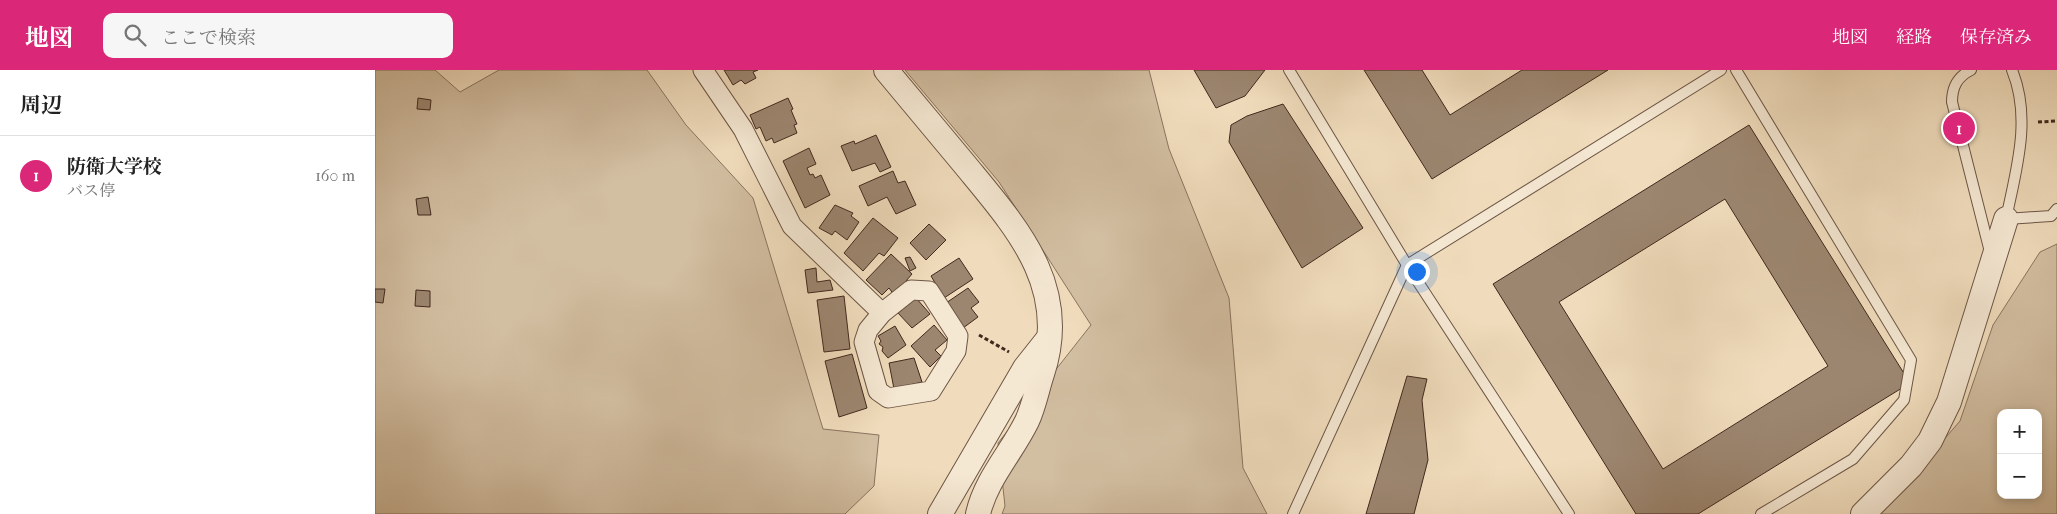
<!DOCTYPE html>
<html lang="ja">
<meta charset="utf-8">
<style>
body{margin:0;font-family:"IM FELL French Canon","Noto Serif JP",serif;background:#f6f6f6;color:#222}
.controls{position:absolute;right:15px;bottom:15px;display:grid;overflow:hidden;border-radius:10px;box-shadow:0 2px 8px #0003}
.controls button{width:45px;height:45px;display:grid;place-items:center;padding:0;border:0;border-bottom:1px solid #e0e0e0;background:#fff;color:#222;font:25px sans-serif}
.you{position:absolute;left:1041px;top:201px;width:18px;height:18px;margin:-12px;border:4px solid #fff;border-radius:50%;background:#1a73e8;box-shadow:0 0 0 8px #1a73e833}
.badge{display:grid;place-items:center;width:32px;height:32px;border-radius:50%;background:#db2777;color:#fff;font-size:16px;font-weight:700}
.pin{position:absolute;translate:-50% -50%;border:2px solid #fff;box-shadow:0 1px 5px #0006}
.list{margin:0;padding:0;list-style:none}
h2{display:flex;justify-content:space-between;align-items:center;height:65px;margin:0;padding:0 20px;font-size:21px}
h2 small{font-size:16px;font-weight:400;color:#767676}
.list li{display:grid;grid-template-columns:32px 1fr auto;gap:15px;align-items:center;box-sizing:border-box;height:80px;padding:0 20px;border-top:1px solid #e0e0e0}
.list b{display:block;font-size:19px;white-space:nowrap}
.list p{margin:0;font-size:16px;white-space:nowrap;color:#767676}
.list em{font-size:16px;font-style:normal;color:#767676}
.icon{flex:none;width:28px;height:28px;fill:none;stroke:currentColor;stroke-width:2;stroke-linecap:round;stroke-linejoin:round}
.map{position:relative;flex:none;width:1682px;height:444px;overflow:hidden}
header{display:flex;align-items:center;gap:30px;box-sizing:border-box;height:70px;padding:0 25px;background:#db2777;color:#fff}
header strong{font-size:24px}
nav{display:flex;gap:28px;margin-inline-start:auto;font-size:18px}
.search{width:350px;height:45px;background:#f6f6f6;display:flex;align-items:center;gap:12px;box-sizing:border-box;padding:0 18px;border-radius:10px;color:#767676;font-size:19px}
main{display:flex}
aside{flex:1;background:#fff}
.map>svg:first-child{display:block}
.green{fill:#d2bea1;stroke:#8a7460;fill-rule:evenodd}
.building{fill:#9c8670;stroke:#41291e;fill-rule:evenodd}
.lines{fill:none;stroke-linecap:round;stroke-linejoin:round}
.service-casing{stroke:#6d5646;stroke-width:12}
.minor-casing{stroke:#6d5646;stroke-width:21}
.tertiary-casing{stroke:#6d5646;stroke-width:26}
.path{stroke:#41291e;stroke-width:3;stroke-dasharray:4 2.5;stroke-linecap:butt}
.service{stroke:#f5e8d3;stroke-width:10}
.minor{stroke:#f5e8d3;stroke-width:19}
.tertiary{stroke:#f5e8d3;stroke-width:24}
</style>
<header>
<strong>地図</strong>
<div class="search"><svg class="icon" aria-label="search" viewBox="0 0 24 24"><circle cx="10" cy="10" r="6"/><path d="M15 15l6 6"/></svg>ここで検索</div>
<nav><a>地図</a><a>経路</a><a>保存済み</a></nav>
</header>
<main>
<aside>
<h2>周辺<small></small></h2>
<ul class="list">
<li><span class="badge">1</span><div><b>防衛大学校</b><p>バス停</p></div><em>160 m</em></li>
</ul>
</aside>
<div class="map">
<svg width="1682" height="444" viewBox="0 0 1682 444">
<rect width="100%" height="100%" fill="#f0dcbc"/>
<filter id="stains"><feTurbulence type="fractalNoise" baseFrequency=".004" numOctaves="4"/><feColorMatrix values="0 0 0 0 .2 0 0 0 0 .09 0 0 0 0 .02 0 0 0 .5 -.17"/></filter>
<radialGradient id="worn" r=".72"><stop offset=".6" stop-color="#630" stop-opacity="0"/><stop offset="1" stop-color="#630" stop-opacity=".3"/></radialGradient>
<g class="green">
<path d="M 0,0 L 60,0 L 85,22 L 124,0 L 272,0 L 311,55 L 378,128 L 448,359 L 504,365 L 499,416 L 470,444 L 0,444 Z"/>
<path d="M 530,0 L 774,0 L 794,79 L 854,228 L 868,398 L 892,444 L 627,444 L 630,436 L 623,373 L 716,255 L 624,112 Z"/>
<path d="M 1682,174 L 1682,444 L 1504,444 L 1585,351 L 1618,255 L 1665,182 ZM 1626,343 L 1663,343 L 1663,425 L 1626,425 Z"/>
</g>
<g class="building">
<path d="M 349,0 L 383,0 L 378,2 L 381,8 L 370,14 L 366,10 L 358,15 Z"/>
<path d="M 819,0 L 890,0 L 870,26 L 841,38 Z"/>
<path d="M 989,0 L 1047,0 L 1075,45 L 1147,0 L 1233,0 L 1057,109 Z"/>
<path d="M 43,28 L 56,30 L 55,40 L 42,39 Z"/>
<path d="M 413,28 L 418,39 L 416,40 L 422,54 L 419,55 L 422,63 L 399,73 L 397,68 L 391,71 L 385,57 L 381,59 L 375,45 Z"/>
<path d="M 908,34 L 988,158 L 927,198 L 854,72 L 856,55 L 872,46 Z"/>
<path d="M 1374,55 L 1535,313 L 1323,444 L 1261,444 L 1118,214 ZM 1350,129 L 1453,296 L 1288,399 L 1184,232 Z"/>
<path d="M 501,65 L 516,97 L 505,102 L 500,93 L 477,101 L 466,76 L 479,71 L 480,74 Z"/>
<path d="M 434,78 L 441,94 L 432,98 L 435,105 L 438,104 L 440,108 L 446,105 L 455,125 L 430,138 L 408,91 Z"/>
<path d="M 518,101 L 523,113 L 530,111 L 541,135 L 521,144 L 512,127 L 493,136 L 484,116 Z"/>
<path d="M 53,127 L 56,145 L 43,145 L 41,129 Z"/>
<path d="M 460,135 L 478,143 L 476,146 L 484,152 L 472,170 L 460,161 L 457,165 L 444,158 Z"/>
<path d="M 498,148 L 523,168 L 509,186 L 504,183 L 488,201 L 469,183 Z"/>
<path d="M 554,154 L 571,170 L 551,190 L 535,173 Z"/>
<path d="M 516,184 L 537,204 L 519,225 L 514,218 L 507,225 L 491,210 Z"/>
<path d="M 535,187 L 541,198 L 535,201 L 530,188 Z"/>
<path d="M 584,188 L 598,209 L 569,228 L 556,206 Z"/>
<path d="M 441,198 L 442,212 L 455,210 L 458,220 L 433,223 L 430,200 Z"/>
<path d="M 593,218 L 604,232 L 596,238 L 603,247 L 588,258 L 571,233 Z"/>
<path d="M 0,219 L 10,219 L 8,233 L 0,232 Z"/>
<path d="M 41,220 L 55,221 L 55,237 L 40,236 Z"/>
<path d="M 469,226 L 475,279 L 449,282 L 442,230 Z"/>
<path d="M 541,228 L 555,244 L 537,258 L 523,243 Z"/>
<path d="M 559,255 L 572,270 L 560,280 L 566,286 L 555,297 L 536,276 Z"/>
<path d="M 520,256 L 531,275 L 513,288 L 507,281 L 508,277 L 504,274 L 506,271 L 503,266 Z"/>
<path d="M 477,284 L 492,338 L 464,347 L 450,291 Z"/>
<path d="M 539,288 L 547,312 L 519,319 L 514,293 Z"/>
<path d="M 1032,306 L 1052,309 L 1047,330 L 1053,390 L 1039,444 L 991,444 Z"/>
</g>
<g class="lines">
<defs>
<g id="service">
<path d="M 914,0 L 1032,195 L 1194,444"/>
<path d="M 1361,0 L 1536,290 L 1529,330 L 1478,389 L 1386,444"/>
<path d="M 1596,0 C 1582,7 1577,17 1577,32 L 1615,182"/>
<path d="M 1637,0 C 1657,49 1641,100 1631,149 L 1676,146 L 1682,139"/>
<path d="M 918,444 L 1032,195 L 1346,0"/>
</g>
<g id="minor">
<path d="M 328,0 L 368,59 L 417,156 L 507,243"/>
<path d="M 536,220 L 554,221 L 583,266 L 581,281 L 556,321 L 513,328 L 503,321 L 489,272 L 493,260 L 507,243 Z"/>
</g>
<g id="tertiary">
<path d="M 511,0 C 538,32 564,64 591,96 C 642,158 696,217 667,304 C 662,319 659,336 652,351 C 637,382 611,409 603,444"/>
<path d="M 565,444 L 650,298 L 673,269"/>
<path d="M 1488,444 L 1536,396 L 1555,371 L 1574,332 L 1631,149"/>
</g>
</defs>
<use href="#service" class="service-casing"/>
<use href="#minor" class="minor-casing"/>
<use href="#tertiary" class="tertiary-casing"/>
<g class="path">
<path d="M 1663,52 L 1682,51"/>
<path d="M 604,265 L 634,282"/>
</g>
<use href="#service" class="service"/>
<use href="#minor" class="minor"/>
<use href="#tertiary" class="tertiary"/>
</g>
<rect width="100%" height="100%" filter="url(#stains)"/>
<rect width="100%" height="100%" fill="url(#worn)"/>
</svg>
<div class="controls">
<button>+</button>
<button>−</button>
</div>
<div class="you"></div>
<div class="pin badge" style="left:1584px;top:58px">1</div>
</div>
</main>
